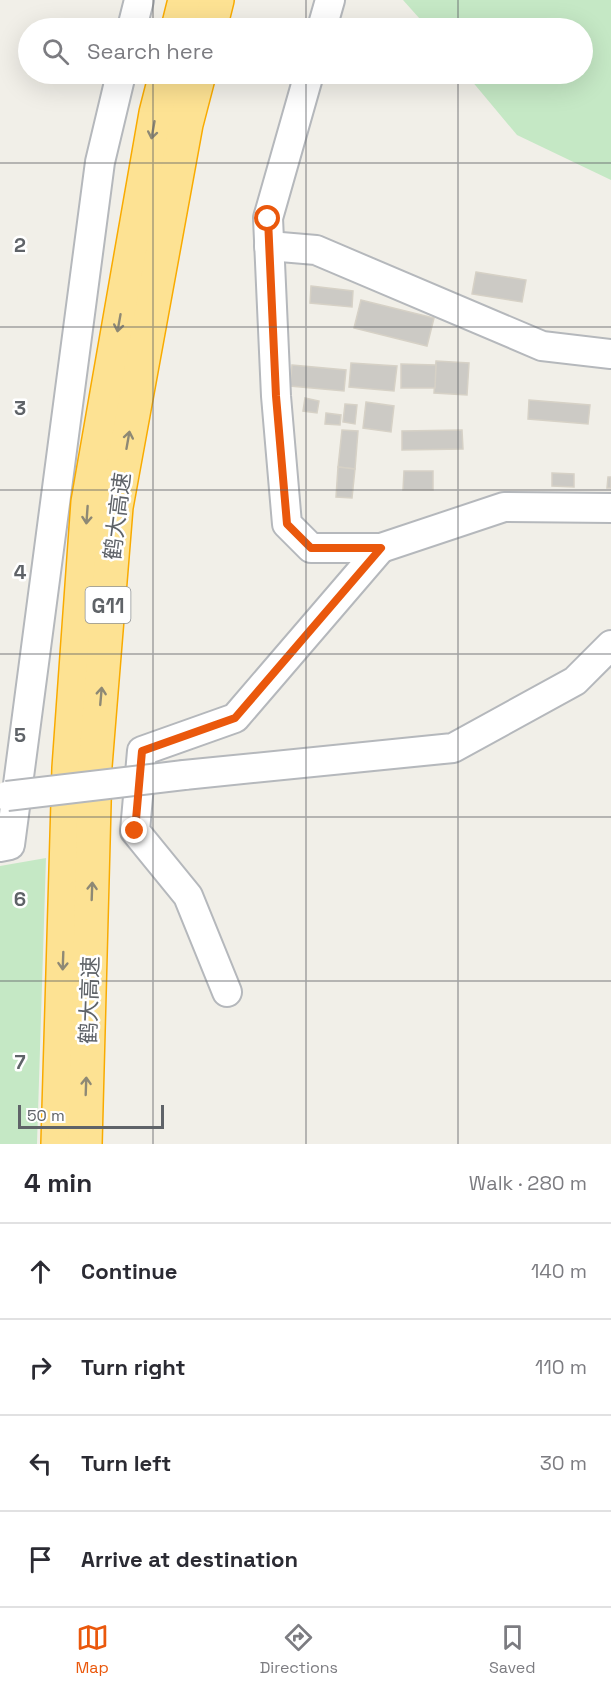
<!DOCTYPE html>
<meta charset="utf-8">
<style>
body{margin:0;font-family:"Space Grotesk","Noto Sans SC",sans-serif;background:#f7f7f7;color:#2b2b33}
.scale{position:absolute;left:18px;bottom:15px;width:146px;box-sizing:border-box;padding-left:6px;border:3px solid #5f6368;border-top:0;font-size:16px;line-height:21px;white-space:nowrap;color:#5f6368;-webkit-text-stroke:4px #fff;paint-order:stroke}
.stop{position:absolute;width:18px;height:18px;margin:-14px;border:4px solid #ea580c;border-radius:50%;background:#fff}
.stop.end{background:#ea580c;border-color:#fff;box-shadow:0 2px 6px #0008}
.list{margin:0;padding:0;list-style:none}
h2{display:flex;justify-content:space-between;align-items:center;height:78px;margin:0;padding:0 24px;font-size:26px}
h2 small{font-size:20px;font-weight:400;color:#7c7c81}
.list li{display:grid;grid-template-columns:39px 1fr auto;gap:18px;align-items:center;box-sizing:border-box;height:96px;padding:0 24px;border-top:2px solid #e1e1e2}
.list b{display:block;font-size:22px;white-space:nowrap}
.list em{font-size:20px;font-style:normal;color:#7c7c81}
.icon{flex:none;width:33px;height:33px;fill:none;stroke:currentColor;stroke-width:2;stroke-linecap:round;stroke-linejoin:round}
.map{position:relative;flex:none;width:611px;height:1144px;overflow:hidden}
.search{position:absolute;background:#fff;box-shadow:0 6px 24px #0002;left:18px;right:18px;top:18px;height:66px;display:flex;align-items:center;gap:15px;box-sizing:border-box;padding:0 21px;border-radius:33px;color:#7c7c81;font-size:22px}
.sheet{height:462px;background:#fff}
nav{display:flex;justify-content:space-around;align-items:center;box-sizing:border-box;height:84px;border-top:2px solid #e1e1e2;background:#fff;font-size:16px;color:#7c7c81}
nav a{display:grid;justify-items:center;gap:3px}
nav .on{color:#ea580c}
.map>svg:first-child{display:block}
.green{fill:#c5e8c5}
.building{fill:#cccac5;stroke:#d6d1c6;stroke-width:1.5}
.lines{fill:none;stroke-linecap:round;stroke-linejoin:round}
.minor-casing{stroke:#b5b8bc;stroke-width:32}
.highway-casing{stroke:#f9ab00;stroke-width:36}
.minor{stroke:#fff;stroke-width:28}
.highway{stroke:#fde293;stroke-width:33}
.minor-bridge-casing{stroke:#b5b8bc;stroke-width:32;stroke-linecap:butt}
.minor-bridge{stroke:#fff;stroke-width:28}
.oneway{stroke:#8e8975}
.route{stroke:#ea580c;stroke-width:8}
.grid{fill:none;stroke:#5f6368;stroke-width:1.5;stroke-opacity:0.55}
.labels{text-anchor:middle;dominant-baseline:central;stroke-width:5;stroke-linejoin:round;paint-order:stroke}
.shield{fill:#fff;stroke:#8f9295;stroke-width:1.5}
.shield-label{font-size:21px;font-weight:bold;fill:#5f6368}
.street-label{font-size:22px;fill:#5f6368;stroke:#fff}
.grid-label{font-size:20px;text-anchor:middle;font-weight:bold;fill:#5f6368;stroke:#fff;stroke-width:5;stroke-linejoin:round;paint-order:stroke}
</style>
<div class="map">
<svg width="611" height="1144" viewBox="0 0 611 1144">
<rect width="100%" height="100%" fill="#f1efe8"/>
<g class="green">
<path d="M 403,0 L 611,0 L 611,180 L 517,135 L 466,74 L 582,74 L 582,28 L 428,28 Z"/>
<path d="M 46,858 L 37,1144 L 0,1144 L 0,866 Z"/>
</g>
<g class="building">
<path d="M 476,272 L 526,280 L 522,302 L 472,294 Z"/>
<path d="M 311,286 L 353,291 L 352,307 L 310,303 Z"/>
<path d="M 361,300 L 434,318 L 427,346 L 354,328 Z"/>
<path d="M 436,361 L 469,363 L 467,395 L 434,393 Z"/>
<path d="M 351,363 L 397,366 L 394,391 L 349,387 Z"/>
<path d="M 401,364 L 436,365 L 435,388 L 401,388 Z"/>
<path d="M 292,365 L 346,370 L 344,391 L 290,386 Z"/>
<path d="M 305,398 L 319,401 L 317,413 L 303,411 Z"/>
<path d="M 529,400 L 590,405 L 588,424 L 528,419 Z"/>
<path d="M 366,402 L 394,406 L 391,432 L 363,428 Z"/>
<path d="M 345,404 L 357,405 L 355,424 L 343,422 Z"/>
<path d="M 326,413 L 341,415 L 340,425 L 325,424 Z"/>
<path d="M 342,430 L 358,431 L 355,469 L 338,467 Z"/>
<path d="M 462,430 L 463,449 L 402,450 L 402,431 Z"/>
<path d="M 338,467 L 355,469 L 352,498 L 336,497 Z"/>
<path d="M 404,471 L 433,471 L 433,490 L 403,490 Z"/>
<path d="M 552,473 L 574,474 L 574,487 L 552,486 Z"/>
<path d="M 608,477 L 611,477 L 611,488 L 607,488 Z"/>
</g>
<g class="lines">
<defs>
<g id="minor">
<path d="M 132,28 L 139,0"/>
<path d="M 322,28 L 330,0"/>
<path d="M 309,74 L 268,218 L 276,396 L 287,524 L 311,548 L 381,548 L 504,507 L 611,508"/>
<path d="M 269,246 L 316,250 L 542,346 L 611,354"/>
<path d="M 184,775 L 453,748 L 575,681 L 611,645"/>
<path d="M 0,847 L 10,845 L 100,162 L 121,74"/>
<path d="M 227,992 L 188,896 L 135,831 L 142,751 L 235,718 L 381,548"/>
</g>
<g id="highway">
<path d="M 178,28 L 185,0"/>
<path d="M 210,28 L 217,0"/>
<path d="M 58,1144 L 69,768 L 88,502 L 156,113 L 166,74"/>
<path d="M 85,1144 L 95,766 L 116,507 L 186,124 L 199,74"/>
</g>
</defs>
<use href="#minor" class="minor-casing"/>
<use href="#highway" class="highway-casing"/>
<use href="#minor" class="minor"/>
<use href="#highway" class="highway"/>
<defs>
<path id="minor-bridge" d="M 7,796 L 184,775"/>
</defs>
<use href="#minor-bridge" class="minor-bridge-casing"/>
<use href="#minor-bridge" class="minor-bridge"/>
</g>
<defs><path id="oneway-shaft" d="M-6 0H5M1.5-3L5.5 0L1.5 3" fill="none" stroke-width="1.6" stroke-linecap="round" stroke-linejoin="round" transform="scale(1.5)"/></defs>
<g class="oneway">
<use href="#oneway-shaft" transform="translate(153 130) rotate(100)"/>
<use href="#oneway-shaft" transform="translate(119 323) rotate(100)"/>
<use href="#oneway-shaft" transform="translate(128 440) rotate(-80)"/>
<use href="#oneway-shaft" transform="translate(87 515) rotate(94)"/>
<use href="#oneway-shaft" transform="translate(101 696) rotate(-85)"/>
<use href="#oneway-shaft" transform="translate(92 891) rotate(-88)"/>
<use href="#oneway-shaft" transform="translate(63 961) rotate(92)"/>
<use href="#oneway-shaft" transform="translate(86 1086) rotate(-88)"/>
</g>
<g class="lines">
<path class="route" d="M 135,831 L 142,751 L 235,718 L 381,548 L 311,548 L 287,524 L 276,396 L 268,219"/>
</g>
<path class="grid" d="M 153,0 L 153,28M 306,0 L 306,28M 458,0 L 458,28M 153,74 L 153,1144M 306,74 L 306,1144M 458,74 L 458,1144M 0,163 L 611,163M 0,327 L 611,327M 0,490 L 611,490M 0,654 L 611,654M 0,817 L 611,817M 0,981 L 611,981"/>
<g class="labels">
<rect class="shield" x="85.5" y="587" width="45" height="36" rx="4.5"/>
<g class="shield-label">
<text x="108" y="605">G11</text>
</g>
<g class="street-label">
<text transform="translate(117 516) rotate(-83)">鹤大高速</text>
<text transform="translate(89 1000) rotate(-88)">鹤大高速</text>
</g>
</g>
<g class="grid-label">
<text x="20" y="252">2</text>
<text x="20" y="415">3</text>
<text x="20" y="579">4</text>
<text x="20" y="742">5</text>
<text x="20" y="906">6</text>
<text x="20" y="1069">7</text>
</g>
</svg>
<div class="scale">50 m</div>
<div class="stop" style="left:268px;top:219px"></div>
<div class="stop end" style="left:135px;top:831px"></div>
<div class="search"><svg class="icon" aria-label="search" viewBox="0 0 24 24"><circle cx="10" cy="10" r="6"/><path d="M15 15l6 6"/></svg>Search here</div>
</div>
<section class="sheet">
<h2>4 min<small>Walk · 280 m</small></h2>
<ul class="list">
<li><svg class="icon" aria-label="ahead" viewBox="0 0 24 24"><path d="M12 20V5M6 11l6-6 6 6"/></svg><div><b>Continue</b></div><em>140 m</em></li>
<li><svg class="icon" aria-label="right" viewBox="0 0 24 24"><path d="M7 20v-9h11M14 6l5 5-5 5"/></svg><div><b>Turn right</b></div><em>110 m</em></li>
<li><svg class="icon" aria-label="left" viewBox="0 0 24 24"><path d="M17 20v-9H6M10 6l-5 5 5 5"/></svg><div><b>Turn left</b></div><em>30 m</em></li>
<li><svg class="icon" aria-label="arrive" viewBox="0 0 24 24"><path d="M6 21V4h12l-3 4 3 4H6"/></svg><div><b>Arrive at destination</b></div></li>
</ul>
</section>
<nav>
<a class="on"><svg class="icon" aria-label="map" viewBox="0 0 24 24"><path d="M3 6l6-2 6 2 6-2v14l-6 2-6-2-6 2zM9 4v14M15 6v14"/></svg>Map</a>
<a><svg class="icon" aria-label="directions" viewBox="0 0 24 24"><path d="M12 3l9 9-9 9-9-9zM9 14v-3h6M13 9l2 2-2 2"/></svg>Directions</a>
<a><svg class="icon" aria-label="saved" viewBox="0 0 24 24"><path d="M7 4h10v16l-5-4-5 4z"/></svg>Saved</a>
</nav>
